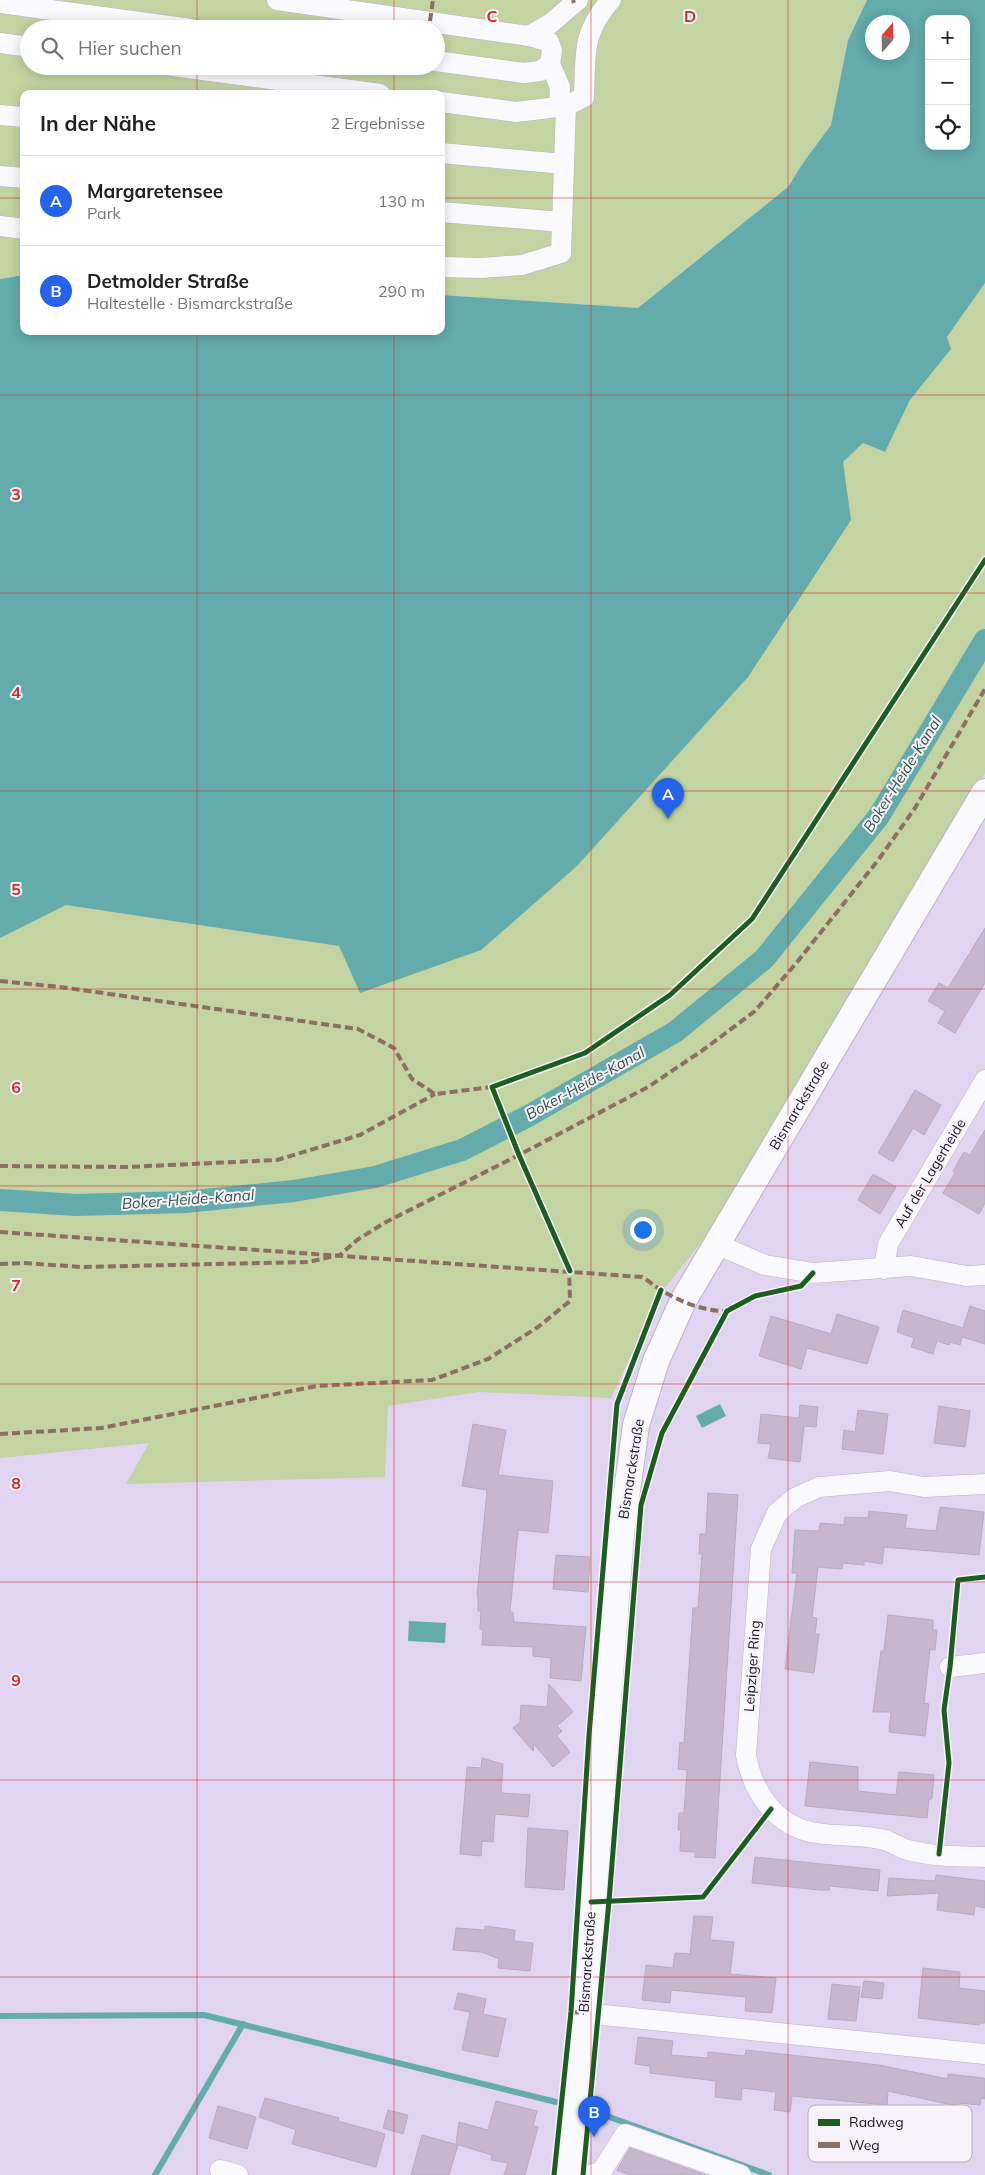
<!DOCTYPE html>
<html lang="de">
<meta charset="utf-8">
<style>
body{margin:0;font-family:Mulish,sans-serif;background:#f2f2f2;color:#202124}
.controls{position:absolute;right:15px;top:15px;display:grid;overflow:hidden;border-radius:10px;box-shadow:0 2px 12px #0003}
.controls button{width:45px;height:45px;display:grid;place-items:center;padding:0;border:0;border-bottom:1px solid #e0e0e0;background:#fff;color:#202124;font:25px sans-serif}
.compass{position:absolute;left:865px;top:15px;width:45px;height:45px;border-radius:50%;background:#fff;box-shadow:0 2px 12px #0003;rotate:20deg}
.you{position:absolute;left:642px;top:1229px;width:18px;height:18px;margin:-12px;border:4px solid #fff;border-radius:50%;background:#1a73e8;box-shadow:0 0 0 8px #1a73e833}
.badge{display:grid;place-items:center;width:32px;height:32px;border-radius:50%;background:#2563eb;color:#fff;font-size:16px;font-weight:700}
.pin{position:absolute;translate:-50% -41px;filter:drop-shadow(0 1px 2px #0008)}
.pin::after{content:'';position:absolute;top:26px;width:18px;height:15px;background:inherit;clip-path:polygon(0 0,100% 0,50% 100%)}
.list{margin:0;padding:0;list-style:none}
h2{display:flex;justify-content:space-between;align-items:center;height:65px;margin:0;padding:0 20px;font-size:21px}
h2 small{font-size:16px;font-weight:400;color:#757577}
.list li{display:grid;grid-template-columns:32px 1fr auto;gap:15px;align-items:center;box-sizing:border-box;height:90px;padding:0 20px;border-top:1px solid #e0e0e0}
.list b{display:block;font-size:19px;white-space:nowrap}
.list p{margin:0;font-size:16px;white-space:nowrap;color:#757577}
.list em{font-size:16px;font-style:normal;color:#757577}
.icon{flex:none;width:28px;height:28px;fill:none;stroke:currentColor;stroke-width:2;stroke-linecap:round;stroke-linejoin:round}
.map{position:relative;flex:none;width:985px;height:2175px;overflow:hidden}
.search{position:absolute;background:#fff;box-shadow:0 2px 12px #0003;left:20px;top:20px;width:425px;height:55px;display:flex;align-items:center;gap:12px;box-sizing:border-box;padding:0 18px;border-radius:28px;color:#757577;font-size:19px}
.panel{position:absolute;background:#fff;box-shadow:0 2px 12px #0003;left:20px;top:90px;width:425px;height:245px;border-radius:10px}
.map>svg:first-child{display:block}
.green{fill:#c3d3a1;fill-rule:evenodd}
.water{fill:#64abac;fill-rule:evenodd}
.lines{fill:none;stroke-linecap:round;stroke-linejoin:round}
.stream{stroke:#64abac;stroke-width:6}
.canal{stroke:#64abac;stroke-width:22}
.building{fill:#c7b6ce;stroke:#b9aac1}
.minor-casing{stroke:#beb2cb;stroke-width:21}
.major-casing{stroke:#beb2cb;stroke-width:28}
.minor{stroke:#faf9fd;stroke-width:20}
.major{stroke:#faf9fd;stroke-width:26}
.quiet{stroke:#8d6e63;stroke-width:4;stroke-dasharray:8 4;stroke-linecap:butt}
.cycleway-casing{stroke:#f6f3fa;stroke-width:8}
.cycleway{stroke:#1b5e20;stroke-width:5}
.grid{fill:none;stroke:#d62828;stroke-width:1;stroke-opacity:0.55}
.labels{text-anchor:middle;dominant-baseline:central;stroke-width:4;stroke-linejoin:round;paint-order:stroke}
.street-label{font-size:14px;fill:#1b0f27;stroke:#f6f3fa}
.water-label{font-size:15px;font-style:italic;fill:#32524d;stroke:#f6f3fa}
.key{fill:#f6f3fa;stroke:#b4afbb;stroke-width:1}
.key-label{font-size:14px;fill:#1b0f27}
.grid-label{font-size:16px;text-anchor:middle;font-weight:bold;fill:#d62828;stroke:#f6f3fa;stroke-width:4;stroke-linejoin:round;paint-order:stroke}
</style>
<div class="map">
<svg width="985" height="2175" viewBox="0 0 985 2175">
<rect width="100%" height="100%" fill="#e1d4f1"/>
<g class="green">
<path d="M 0,0 L 867,0 L 848,40 L 831,125 L 803,163 L 788,187 L 638,308 L 441,295 L 441,94 L 24,94 L 24,275 L 0,279 ZM 29,29 L 436,29 L 436,66 L 29,66 Z"/>
<path d="M 985,283 L 985,773 L 715,1225 L 660,1294 L 611,1398 L 479,1392 L 388,1406 L 385,1477 L 126,1484 L 149,1443 L 0,1458 L 0,831 L 843,462 L 863,443 L 885,452 L 910,400 L 951,349 L 947,337 Z"/>
</g>
<g class="water">
<path d="M 867,0 L 985,0 L 985,283 L 947,337 L 951,349 L 910,400 L 885,452 L 863,443 L 843,462 L 851,520 L 748,677 L 577,866 L 481,950 L 360,993 L 339,946 L 66,905 L 0,938 L 0,279 L 24,275 L 24,331 L 441,331 L 441,295 L 638,308 L 788,187 L 803,163 L 831,125 L 848,40 ZM 929,19 L 966,19 L 966,146 L 929,146 ZM 872,22 L 902,22 L 902,52 L 872,52 Z"/>
<path d="M 720,1404 L 726,1416 L 702,1428 L 696,1416 Z"/>
<path d="M 409,1621 L 446,1623 L 445,1643 L 408,1641 Z"/>
</g>
<g class="lines">
<g class="stream">
<path d="M 0,2016 L 204,2015 L 556,2102"/>
<path d="M 593,2111 L 769,2175"/>
<path d="M 155,2175 L 243,2024"/>
</g>
<path class="canal" d="M 0,1200 L 76,1205 L 185,1202 L 294,1191 L 375,1177 L 462,1150 L 530,1115 L 675,1032 L 764,959 L 879,816 L 985,640"/>
</g>
<g class="building">
<path d="M 985,928 L 985,983 L 955,1033 L 938,1023 L 945,1011 L 928,1001 L 939,983 L 948,988 Z"/>
<path d="M 915,1090 L 941,1105 L 924,1135 L 913,1128 L 893,1162 L 878,1153 Z"/>
<path d="M 985,1130 L 985,1203 L 979,1214 L 943,1193 L 955,1173 L 953,1171 L 964,1152 L 970,1155 Z"/>
<path d="M 873,1174 L 896,1187 L 880,1214 L 858,1200 Z"/>
<path d="M 970,1306 L 985,1311 L 985,1344 L 962,1337 L 960,1345 L 950,1342 L 949,1345 L 937,1341 L 933,1354 L 911,1347 L 914,1338 L 897,1332 L 903,1310 L 963,1328 Z"/>
<path d="M 837,1314 L 879,1327 L 867,1364 L 807,1348 L 801,1369 L 759,1356 L 771,1316 L 831,1334 Z"/>
<path d="M 800,1405 L 818,1407 L 816,1427 L 804,1426 L 800,1462 L 768,1458 L 771,1444 L 758,1443 L 761,1414 L 799,1418 Z"/>
<path d="M 939,1406 L 970,1411 L 965,1447 L 934,1443 Z"/>
<path d="M 858,1410 L 888,1414 L 883,1454 L 842,1449 L 844,1430 L 855,1432 Z"/>
<path d="M 473,1424 L 506,1430 L 498,1475 L 553,1481 L 548,1533 L 518,1530 L 510,1612 L 513,1612 L 514,1622 L 586,1627 L 581,1681 L 550,1678 L 551,1658 L 533,1656 L 533,1647 L 482,1645 L 483,1629 L 480,1629 L 481,1611 L 478,1611 L 478,1596 L 477,1596 L 487,1490 L 462,1486 Z"/>
<path d="M 708,1493 L 738,1495 L 715,1858 L 695,1857 L 695,1852 L 680,1851 L 681,1830 L 678,1830 L 679,1813 L 684,1813 L 687,1770 L 678,1769 L 680,1742 L 684,1743 L 693,1608 L 698,1608 L 702,1554 L 699,1554 L 700,1534 L 706,1534 Z"/>
<path d="M 940,1507 L 984,1512 L 979,1555 L 884,1547 L 882,1564 L 864,1561 L 864,1565 L 843,1563 L 842,1569 L 818,1567 L 812,1617 L 817,1618 L 815,1634 L 819,1634 L 814,1673 L 785,1669 L 797,1573 L 792,1573 L 795,1530 L 819,1531 L 820,1523 L 844,1525 L 845,1517 L 868,1518 L 869,1511 L 907,1515 L 905,1528 L 936,1531 Z"/>
<path d="M 556,1555 L 590,1557 L 588,1592 L 553,1589 Z"/>
<path d="M 888,1615 L 933,1620 L 933,1630 L 937,1630 L 935,1650 L 930,1649 L 924,1703 L 929,1704 L 925,1736 L 889,1732 L 891,1712 L 873,1712 L 881,1651 L 884,1651 Z"/>
<path d="M 549,1684 L 573,1712 L 557,1726 L 562,1731 L 557,1736 L 570,1752 L 553,1767 L 534,1744 L 533,1751 L 513,1728 L 520,1722 L 521,1705 L 547,1707 Z"/>
<path d="M 482,1758 L 503,1764 L 501,1793 L 530,1795 L 528,1817 L 495,1814 L 493,1842 L 482,1841 L 481,1856 L 460,1854 L 467,1767 L 481,1768 Z"/>
<path d="M 810,1762 L 858,1767 L 858,1791 L 896,1795 L 899,1772 L 934,1775 L 932,1799 L 929,1799 L 927,1818 L 805,1806 Z"/>
<path d="M 528,1828 L 568,1831 L 564,1890 L 525,1887 Z"/>
<path d="M 755,1857 L 880,1870 L 878,1891 L 830,1886 L 829,1890 L 820,1890 L 752,1883 Z"/>
<path d="M 936,1875 L 985,1881 L 985,1908 L 975,1906 L 974,1915 L 937,1910 L 939,1893 L 887,1896 L 889,1878 L 935,1881 Z"/>
<path d="M 694,1916 L 713,1917 L 710,1940 L 734,1942 L 730,1974 L 776,1978 L 772,2013 L 745,2011 L 746,1997 L 671,1990 L 670,2003 L 642,2000 L 646,1965 L 673,1968 L 675,1953 L 690,1954 Z"/>
<path d="M 485,1926 L 515,1930 L 514,1941 L 533,1943 L 530,1971 L 498,1968 L 499,1959 L 482,1952 L 453,1950 L 456,1928 L 485,1930 Z"/>
<path d="M 923,1968 L 960,1972 L 959,1988 L 985,1991 L 985,2023 L 979,2023 L 979,2025 L 918,2018 Z"/>
<path d="M 864,1981 L 884,1983 L 882,1999 L 861,1997 Z"/>
<path d="M 832,1984 L 860,1987 L 856,2021 L 828,2019 Z"/>
<path d="M 458,1993 L 486,1999 L 483,2014 L 506,2019 L 498,2057 L 462,2050 L 470,2012 L 454,2009 Z"/>
<path d="M 638,2037 L 673,2041 L 671,2055 L 708,2058 L 708,2052 L 745,2056 L 746,2050 L 879,2065 L 948,2079 L 948,2074 L 983,2078 L 985,2079 L 985,2099 L 981,2098 L 980,2105 L 958,2103 L 957,2106 L 888,2091 L 887,2105 L 792,2096 L 790,2112 L 774,2110 L 776,2092 L 742,2088 L 741,2100 L 715,2097 L 716,2081 L 650,2073 L 650,2066 L 635,2064 Z"/>
<path d="M 265,2098 L 339,2118 L 338,2121 L 385,2134 L 376,2167 L 292,2144 L 296,2130 L 259,2117 Z"/>
<path d="M 496,2101 L 537,2111 L 533,2126 L 538,2127 L 525,2175 L 504,2175 L 508,2163 L 491,2160 L 492,2155 L 456,2144 L 459,2122 L 488,2130 Z"/>
<path d="M 218,2106 L 256,2117 L 247,2149 L 209,2138 Z"/>
<path d="M 388,2110 L 408,2115 L 403,2134 L 383,2128 Z"/>
<path d="M 422,2135 L 458,2145 L 449,2175 L 411,2175 Z"/>
<path d="M 630,2148 L 705,2175 L 630,2175 L 617,2170 Z"/>
</g>
<g class="lines">
<defs>
<g id="minor">
<path d="M 277,0 L 529,36 L 549,42 L 552,50 L 550,64 L 540,71 L 524,73 L 436,61"/>
<path d="M 0,3 L 191,29"/>
<path d="M 529,36 L 550,24 L 578,0"/>
<path d="M 0,43 L 29,47"/>
<path d="M 550,64 L 560,87 L 559,107"/>
<path d="M 173,66 L 380,94"/>
<path d="M 441,102 L 516,112 L 566,106"/>
<path d="M 0,115 L 24,117"/>
<path d="M 441,153 L 564,164"/>
<path d="M 0,176 L 24,178"/>
<path d="M 441,212 L 562,222"/>
<path d="M 0,226 L 24,229"/>
<path d="M 441,267 L 481,268 L 522,265 L 561,253 L 566,106 L 584,97 C 586,54 581,34 611,0"/>
<path d="M 716,1244 L 765,1265 L 813,1273 L 911,1266 L 967,1276 L 985,1275"/>
<path d="M 884,1269 L 888,1244 L 985,1080"/>
<path d="M 985,1484 L 924,1487 L 890,1481 L 819,1487 L 795,1498 L 777,1513 L 761,1549 L 746,1755 C 752,1790 774,1824 811,1832 C 834,1837 858,1834 880,1839 C 890,1840 899,1848 908,1850 C 933,1857 960,1856 985,1857"/>
<path d="M 950,1667 L 985,1663"/>
<path d="M 584,2013 L 985,2054"/>
<path d="M 220,2170 L 238,2175"/>
<path d="M 589,2175 L 601,2172 L 625,2134 L 741,2175"/>
</g>
<path id="major" d="M 567,2175 L 584,2013 L 621,1534 L 636,1425 L 656,1361 L 683,1301 L 985,792"/>
</defs>
<use href="#minor" class="minor-casing"/>
<use href="#major" class="major-casing"/>
<use href="#minor" class="minor"/>
<use href="#major" class="major"/>
<g class="quiet">
<path d="M 573,0 L 574,3"/>
<path d="M 430,21 L 433,0"/>
<path d="M 0,981 L 60,987 L 358,1029 L 394,1048 L 412,1079 L 435,1094 L 492,1087"/>
<path d="M 0,1166 L 127,1167 L 277,1160 L 360,1135 L 435,1094"/>
<path d="M 0,1232 L 642,1277 C 651,1282 657,1289 666,1293 C 684,1303 707,1312 727,1311"/>
<path d="M 0,1264 L 24,1263 L 81,1267 L 308,1262 L 340,1255 L 357,1240 L 386,1222 L 519,1155 L 648,1087 L 703,1050 L 755,1011 L 798,961 L 879,859 L 915,808 L 985,689"/>
<path d="M 0,1434 L 101,1428 L 317,1386 L 432,1380 L 488,1359 L 538,1327 L 570,1301 L 569,1268"/>
<path d="M 571,2012 L 584,2013"/>
</g>
<defs>
<g id="cycleway">
<path d="M 570,1271 L 519,1155 L 492,1087 L 585,1053 L 670,995 L 752,919 L 985,560"/>
<path d="M 939,1854 L 949,1763 L 944,1710 L 950,1667 L 958,1580 L 985,1577"/>
<path d="M 591,1902 L 703,1897 L 771,1809"/>
<path d="M 554,2175 L 571,2012 L 589,1735 L 617,1404 L 661,1290"/>
<path d="M 583,2175 L 609,1901 L 641,1505 L 662,1433 L 727,1311 L 755,1296 L 801,1286 L 813,1273"/>
</g>
</defs>
<use href="#cycleway" class="cycleway-casing"/>
<use href="#cycleway" class="cycleway"/>
</g>
<path class="grid" d="M 197,0 L 197,29M 394,0 L 394,29M 591,0 L 591,2175M 788,0 L 788,2175M 197,66 L 197,94M 394,66 L 394,94M 0,198 L 24,198M 441,198 L 985,198M 197,331 L 197,2175M 394,331 L 394,2175M 0,395 L 985,395M 0,593 L 985,593M 0,791 L 985,791M 0,989 L 985,989M 0,1186 L 985,1186M 0,1384 L 985,1384M 0,1582 L 985,1582M 0,1780 L 985,1780M 0,1977 L 985,1977"/>
<g class="labels">
<g class="street-label">
<text transform="translate(799 1105) rotate(-59)">Bismarckstraße</text>
<text transform="translate(930 1173) rotate(-59)">Auf der Lagerheide</text>
<text transform="translate(631 1469) rotate(-81)">Bismarckstraße</text>
<text transform="translate(752 1666) rotate(-86)">Leipziger Ring</text>
<text transform="translate(587 1962) rotate(-86)">Bismarckstraße</text>
</g>
<g class="water-label">
<text transform="translate(902 774) rotate(-58)">Boker-Heide-Kanal</text>
<text transform="translate(585 1083) rotate(-29)">Boker-Heide-Kanal</text>
<text transform="translate(188 1199) rotate(-4)">Boker-Heide-Kanal</text>
</g>
</g>
<rect x="808" y="2105" width="164" height="57" rx="8" class="key"/>
<rect x="818" y="2119" width="22" height="7" fill="#1b5e20"/>
<rect x="818" y="2142" width="22" height="6" fill="#8d6e63"/>
<g class="key-label">
<text x="849" y="2127">Radweg</text>
<text x="849" y="2150">Weg</text>
</g>
<g class="grid-label">
<text x="492" y="22">C</text>
<text x="690" y="22">D</text>
<text x="16" y="500">3</text>
<text x="16" y="698">4</text>
<text x="16" y="895">5</text>
<text x="16" y="1093">6</text>
<text x="16" y="1291">7</text>
<text x="16" y="1489">8</text>
<text x="16" y="1686">9</text>
</g>
</svg>
<div class="controls">
<button>+</button>
<button>−</button>
<button><svg class="icon" aria-label="locate" viewBox="0 0 24 24"><circle cx="12" cy="12" r="6"/><path d="M12 2v4M12 18v4M2 12h4M18 12h4"/></svg></button>
</div>
<svg class="compass" viewBox="-18 -18 36 36"><path d="M0-13l5 13h-10z" fill="#e53935"/><path d="M0 13l5-13h-10z" fill="#757577"/></svg>
<div class="you"></div>
<div class="pin badge" style="left:668px;top:819px">A</div>
<div class="pin badge" style="left:594px;top:2137px">B</div>
<div class="search"><svg class="icon" aria-label="search" viewBox="0 0 24 24"><circle cx="10" cy="10" r="6"/><path d="M15 15l6 6"/></svg>Hier suchen</div>
<section class="panel">
<h2>In der Nähe<small>2 Ergebnisse</small></h2>
<ul class="list">
<li><span class="badge">A</span><div><b>Margaretensee</b><p>Park</p></div><em>130 m</em></li>
<li><span class="badge">B</span><div><b>Detmolder Straße</b><p>Haltestelle · Bismarckstraße</p></div><em>290 m</em></li>
</ul>
</section>
</div>
